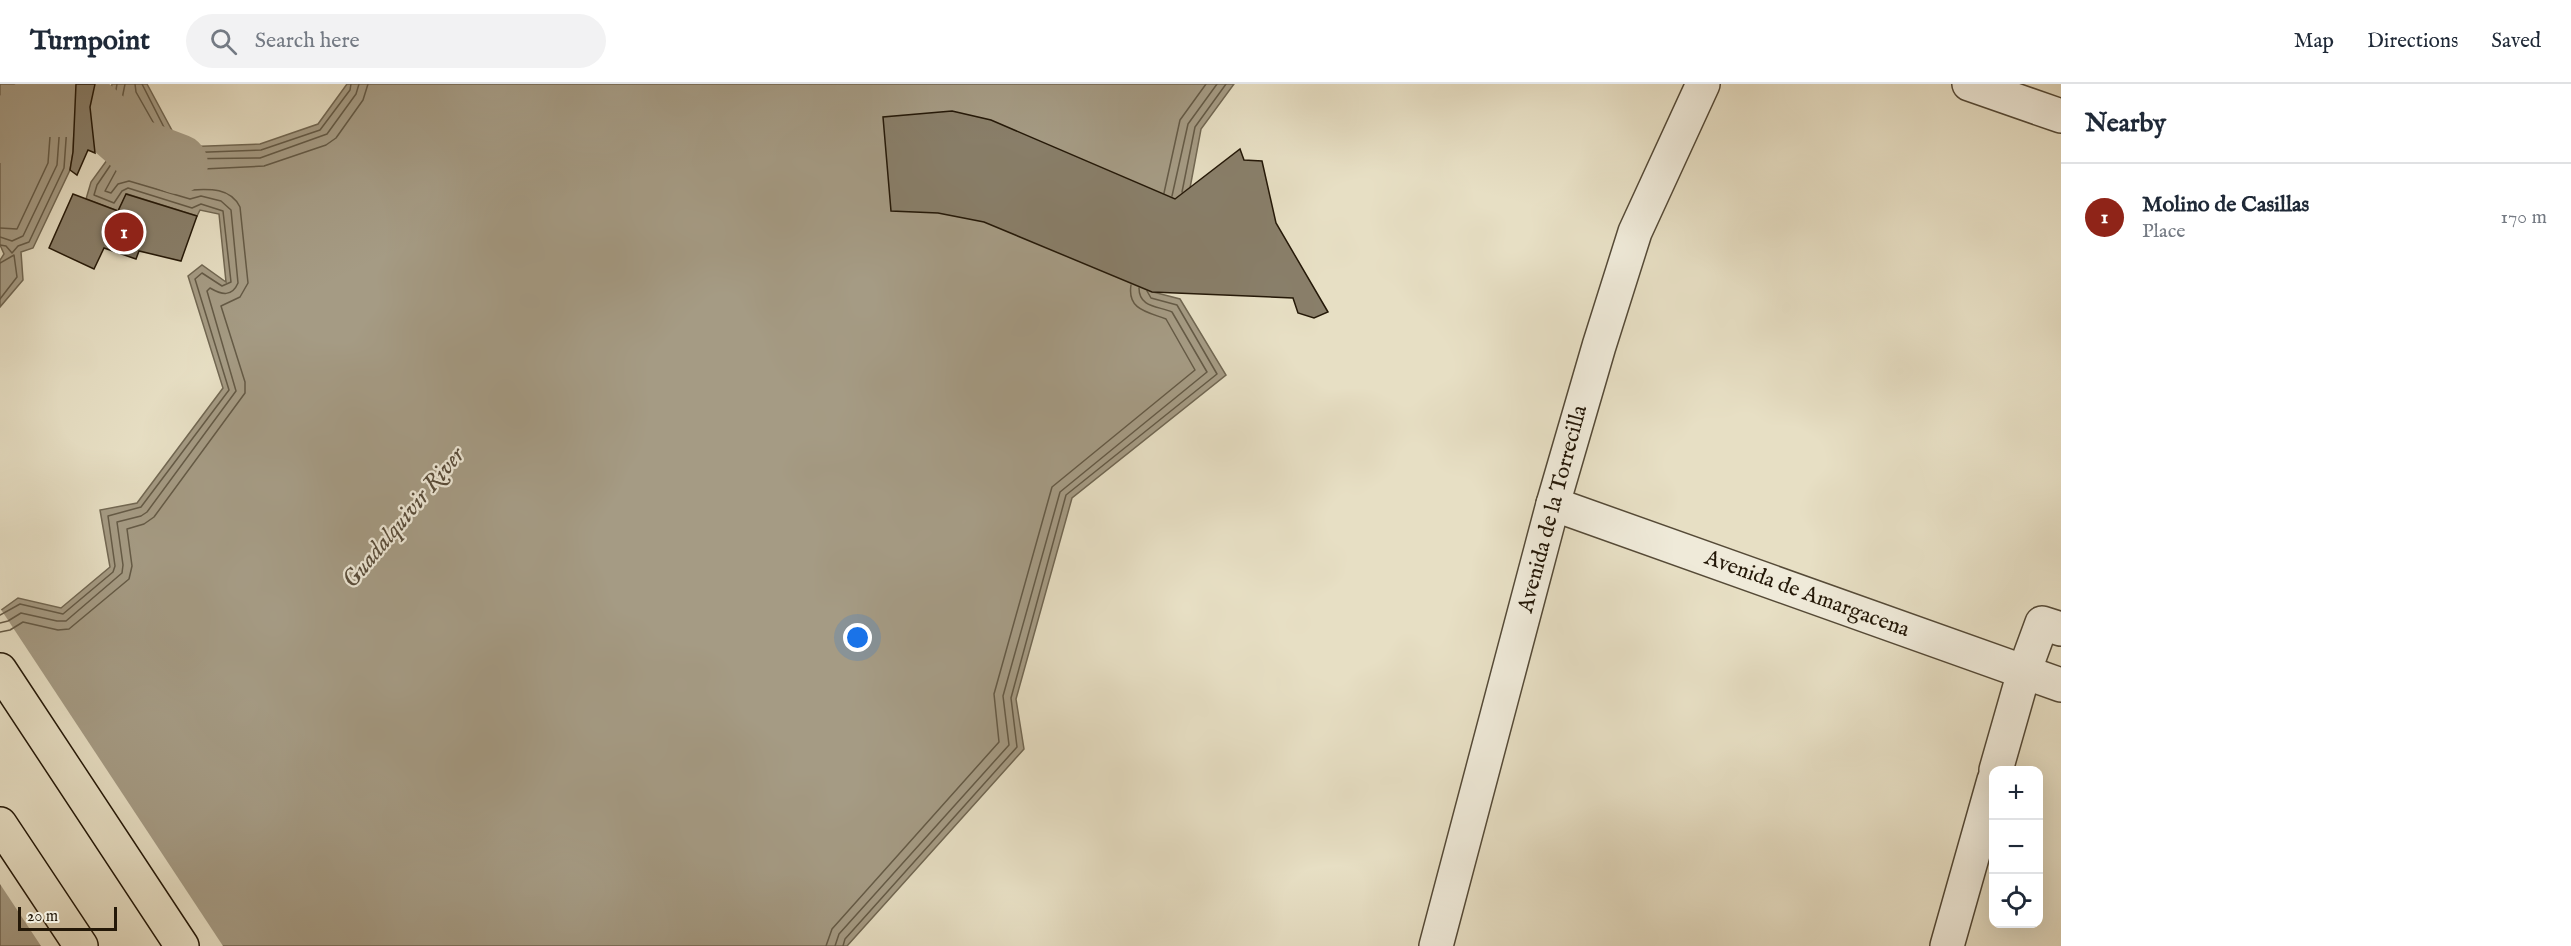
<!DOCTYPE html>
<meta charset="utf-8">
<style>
body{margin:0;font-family:"IM FELL English",serif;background:#f2f2f3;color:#1f2937}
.controls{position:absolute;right:18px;bottom:18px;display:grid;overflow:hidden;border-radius:12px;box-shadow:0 6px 24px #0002}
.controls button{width:54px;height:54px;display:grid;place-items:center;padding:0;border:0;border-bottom:2px solid #e0e1e3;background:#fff;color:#1f2937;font:30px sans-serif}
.scale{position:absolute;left:18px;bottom:15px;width:99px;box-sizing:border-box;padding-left:6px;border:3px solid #241808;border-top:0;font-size:16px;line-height:21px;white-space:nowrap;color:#241808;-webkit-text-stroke:4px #efead9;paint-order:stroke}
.you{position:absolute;left:858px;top:554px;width:21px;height:21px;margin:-15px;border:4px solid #fff;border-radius:50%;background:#1a73e8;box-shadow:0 0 0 9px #1a73e833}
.badge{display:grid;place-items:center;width:39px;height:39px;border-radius:50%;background:#8f2418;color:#fff;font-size:20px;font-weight:700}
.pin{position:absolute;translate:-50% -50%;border:3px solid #fff;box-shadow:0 2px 6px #0006}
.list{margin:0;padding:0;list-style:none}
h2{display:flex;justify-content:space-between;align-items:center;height:78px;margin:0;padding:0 24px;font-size:26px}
h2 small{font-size:20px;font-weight:400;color:#747a83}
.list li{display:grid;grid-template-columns:39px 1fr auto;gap:18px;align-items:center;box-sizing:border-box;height:108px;padding:0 24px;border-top:2px solid #e0e1e3}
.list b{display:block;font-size:22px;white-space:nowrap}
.list p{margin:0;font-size:20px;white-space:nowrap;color:#747a83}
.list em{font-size:20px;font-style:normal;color:#747a83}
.icon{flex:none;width:33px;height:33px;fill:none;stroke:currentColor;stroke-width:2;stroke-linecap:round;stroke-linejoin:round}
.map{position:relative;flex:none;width:2061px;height:862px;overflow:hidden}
header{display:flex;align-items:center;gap:36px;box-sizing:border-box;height:84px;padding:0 30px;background:#fff;border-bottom:2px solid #e0e1e3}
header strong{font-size:28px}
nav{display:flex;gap:33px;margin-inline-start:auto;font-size:21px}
.search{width:420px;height:54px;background:#f2f2f3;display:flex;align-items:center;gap:15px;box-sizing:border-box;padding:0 21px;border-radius:33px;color:#747a83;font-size:22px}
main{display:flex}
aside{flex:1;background:#fff}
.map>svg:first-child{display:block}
.water{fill:#a59b84;stroke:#716752;stroke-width:1.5}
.pier{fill:#e7dfc4}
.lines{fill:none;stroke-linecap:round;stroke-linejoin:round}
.shore{stroke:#645a46;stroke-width:1.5}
.river{stroke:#a59b84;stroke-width:60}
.building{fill:#897f6a;stroke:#241808;stroke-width:1.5}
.minor-casing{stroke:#554a37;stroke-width:36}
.highway-casing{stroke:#241808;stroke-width:36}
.minor{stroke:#efead9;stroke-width:33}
.highway{stroke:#e7dfc4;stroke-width:33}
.labels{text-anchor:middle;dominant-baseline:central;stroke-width:4.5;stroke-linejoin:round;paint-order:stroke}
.street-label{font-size:22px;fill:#241808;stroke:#efead9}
.water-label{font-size:24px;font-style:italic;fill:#584c3a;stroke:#efead9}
</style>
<header>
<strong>Turnpoint</strong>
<div class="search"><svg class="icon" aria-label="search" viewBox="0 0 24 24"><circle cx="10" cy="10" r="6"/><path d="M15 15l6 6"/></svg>Search here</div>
<nav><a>Map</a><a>Directions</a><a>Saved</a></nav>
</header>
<main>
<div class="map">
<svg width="2061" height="862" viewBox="0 0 2061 862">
<rect width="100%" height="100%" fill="#e7dfc4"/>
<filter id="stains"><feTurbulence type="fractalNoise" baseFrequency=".00333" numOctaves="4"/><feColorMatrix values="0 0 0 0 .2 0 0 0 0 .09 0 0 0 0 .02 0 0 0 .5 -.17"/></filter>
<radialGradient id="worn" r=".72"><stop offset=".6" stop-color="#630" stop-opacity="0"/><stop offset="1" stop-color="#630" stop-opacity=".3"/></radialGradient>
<g class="water">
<path d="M 0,0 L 76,0 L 73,68 L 70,86 L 33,164 L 21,168 L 23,196 L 0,223 L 0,176 L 4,170 L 0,161 Z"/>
<path d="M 112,0 L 147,0 L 181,63 L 260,60 L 318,40 L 347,0 L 1234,0 L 1201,45 L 1190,104 L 1153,208 L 1180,215 L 1226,291 L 1072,414 L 1016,615 L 1024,665 L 847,862 L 0,862 L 0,527 L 18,514 L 61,524 L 110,483 L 100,426 L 137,419 L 223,304 L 188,192 L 202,181 L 226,198 L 219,130 L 200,126 L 197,132 L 127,110 L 118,127 L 86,115 L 91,98 L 110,72 L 107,24 Z"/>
</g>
<path class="pier" d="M 0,524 L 223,862 L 41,862 L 0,800 Z"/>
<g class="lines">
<g class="shore">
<path d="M 135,0 L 136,8 L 174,75 L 260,74 L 327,50 L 356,10 L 359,0"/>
<path d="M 142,0 L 175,65 L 182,69 L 261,66 L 320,46 L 350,6 L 351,0"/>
<path d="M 1182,108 L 1195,43 L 1226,0"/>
<path d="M 1164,109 L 1180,36 L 1206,0"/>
<path d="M 1172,112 L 1188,40 L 1217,0"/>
<path d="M 0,144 L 17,145 L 48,79 L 54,0"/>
<path d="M 0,153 L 12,157 L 23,152 L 57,81 L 63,0"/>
<path d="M 0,161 L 6,162 L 12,169 L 18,162 L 29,158 L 64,84 L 70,0"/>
<path d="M 0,179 L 14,171 L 17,193 L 0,215"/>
<path d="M 0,531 L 20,520 L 63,530 L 113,488 L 115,482 L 108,432 L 141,423 L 229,306 L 195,195 L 202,189 L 222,202 L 231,198 L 223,127 L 201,120 L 192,124 L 128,104 L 122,107 L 114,119 L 94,111 L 97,101 L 116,73 L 113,24 L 117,0"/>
<path d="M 0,539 L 8,537 L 21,529 L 57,537 L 66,537 L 122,489 L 123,481 L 117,438 L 141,432 L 147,428 L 236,307 L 207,207 L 210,204 C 222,211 232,213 238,199 L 231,126 L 221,117 L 201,112 L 190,115 L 129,97 L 118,100 L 111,109 L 105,107 L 123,74 L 120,25 L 125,0"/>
<path d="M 0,548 L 10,546 L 23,538 L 58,546 L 69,545 L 129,495 L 132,482 L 127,445 L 144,440 L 154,433 L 245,309 L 245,298 L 221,222 L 240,213 L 248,199 L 240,123 C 230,103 208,105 190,106 C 178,106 143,92 130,88 L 133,71 L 130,25 L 135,25 C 145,44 156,83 182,86 L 264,82 L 326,61 L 336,54 L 363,16 L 368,0"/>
<path d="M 826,862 L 832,845 L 999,658 L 994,610 L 1052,403 L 1195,286 L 1166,235 C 1148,228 1127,226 1131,201"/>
<path d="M 835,862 L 839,850 L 1009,661 L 1003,612 L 1060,408 L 1207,288 L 1172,228 C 1159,222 1139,224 1139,204"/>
<path d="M 843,862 L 845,855 L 1017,663 L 1011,614 L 1066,411 L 1217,290 L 1177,221 L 1151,214 L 1147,207"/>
</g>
<path class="river" d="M 0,49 L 35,23 L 90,23 L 136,64 L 178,80"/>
</g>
<g class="building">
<path d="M 76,0 L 95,0 L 90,23 L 95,69 L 88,66 L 77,91 L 70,86 L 73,68 Z"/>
<path d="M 952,27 L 991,36 L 1175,115 L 1240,65 L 1244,76 L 1262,77 L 1276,139 L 1328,228 L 1314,234 L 1298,229 L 1293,214 L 1152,208 L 984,138 L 938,129 L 891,127 L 883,33 Z"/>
<path d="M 73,110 L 118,127 L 126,110 L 197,132 L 181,177 L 139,167 L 136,175 L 104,164 L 94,185 L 49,164 Z"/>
</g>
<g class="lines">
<defs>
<g id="minor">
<path d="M 1969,0 L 2061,32"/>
<path d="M 1553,420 L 2061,601"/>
<path d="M 1996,686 L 2024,588 L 2042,539 L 2061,545"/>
<path d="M 1436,862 L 1553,420 L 1599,262 L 1635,148 L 1703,0"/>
<path d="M 1947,862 L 1994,696"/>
</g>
<g id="highway">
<path d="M 0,586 L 182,862"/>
<path d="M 0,740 L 81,862"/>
</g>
</defs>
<use href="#minor" class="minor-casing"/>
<use href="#highway" class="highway-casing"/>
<use href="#minor" class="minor"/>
<use href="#highway" class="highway"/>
</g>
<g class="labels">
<g class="street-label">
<text transform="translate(1553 425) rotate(-75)">Avenida de la Torrecilla</text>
<text transform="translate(1807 510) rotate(20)">Avenida de Amargacena</text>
</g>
<g class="water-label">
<text transform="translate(404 434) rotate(-50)">Guadalquivir River</text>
</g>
</g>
<rect width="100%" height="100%" filter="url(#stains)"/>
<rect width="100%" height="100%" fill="url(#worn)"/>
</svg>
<div class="controls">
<button>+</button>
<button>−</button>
<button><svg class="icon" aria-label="locate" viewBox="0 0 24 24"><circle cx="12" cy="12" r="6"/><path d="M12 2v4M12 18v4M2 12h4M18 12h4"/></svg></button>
</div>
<div class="scale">20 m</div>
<div class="you"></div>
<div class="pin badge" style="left:124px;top:148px">1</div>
</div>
<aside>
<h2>Nearby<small></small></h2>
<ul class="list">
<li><span class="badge">1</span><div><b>Molino de Casillas</b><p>Place</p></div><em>170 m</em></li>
</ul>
</aside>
</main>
